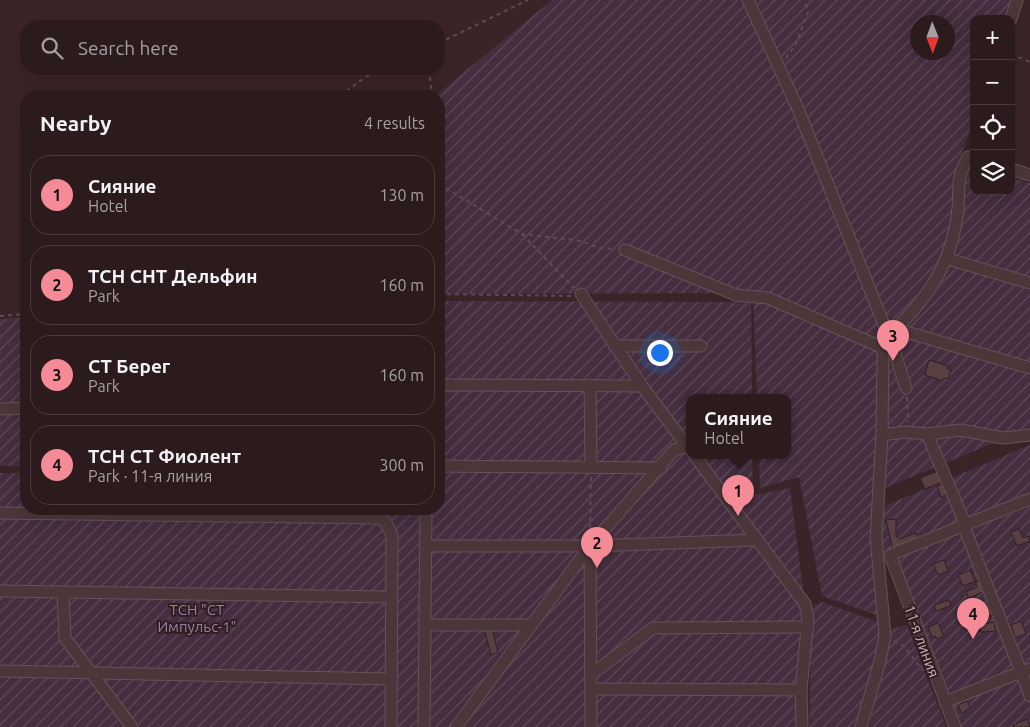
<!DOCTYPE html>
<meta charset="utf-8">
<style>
body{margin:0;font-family:Ubuntu,sans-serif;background:#38282a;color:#f1f3f6}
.controls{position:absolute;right:15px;top:15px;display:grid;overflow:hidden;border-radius:10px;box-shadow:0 5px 20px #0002}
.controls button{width:45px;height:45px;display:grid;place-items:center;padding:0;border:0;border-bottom:1px solid #48393b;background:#2c1b1d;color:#f1f3f6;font:25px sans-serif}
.compass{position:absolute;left:910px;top:15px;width:45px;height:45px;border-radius:50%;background:#2c1b1d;box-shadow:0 5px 20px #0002;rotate:179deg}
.you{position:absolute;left:659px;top:352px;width:18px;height:18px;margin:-12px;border:4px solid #fff;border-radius:50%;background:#1a73e8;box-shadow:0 0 0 8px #1a73e833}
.badge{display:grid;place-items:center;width:32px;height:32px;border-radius:50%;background:#f48b97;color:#111;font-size:16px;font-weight:700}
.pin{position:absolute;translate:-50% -41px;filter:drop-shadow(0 1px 2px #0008)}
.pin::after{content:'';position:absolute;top:26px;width:18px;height:15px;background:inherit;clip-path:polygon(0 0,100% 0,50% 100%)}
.popup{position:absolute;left:686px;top:394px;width:105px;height:65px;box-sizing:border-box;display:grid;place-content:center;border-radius:10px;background:#2c1b1d;filter:drop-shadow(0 1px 4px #0005);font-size:16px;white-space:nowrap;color:#a6a1a4}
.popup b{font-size:19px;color:#f1f3f6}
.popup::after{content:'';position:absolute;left:50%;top:100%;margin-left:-10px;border:10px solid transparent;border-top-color:#2c1b1d}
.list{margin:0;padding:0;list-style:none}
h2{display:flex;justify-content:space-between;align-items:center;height:65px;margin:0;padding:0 20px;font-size:21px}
h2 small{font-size:16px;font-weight:400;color:#a6a1a4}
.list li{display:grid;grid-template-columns:32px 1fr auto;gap:15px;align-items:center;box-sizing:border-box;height:80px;margin:0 10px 10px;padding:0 10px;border:1px solid #48393b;border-radius:20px}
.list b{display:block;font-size:19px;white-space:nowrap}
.list p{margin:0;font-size:16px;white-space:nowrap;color:#a6a1a4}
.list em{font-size:16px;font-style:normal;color:#a6a1a4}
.icon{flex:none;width:28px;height:28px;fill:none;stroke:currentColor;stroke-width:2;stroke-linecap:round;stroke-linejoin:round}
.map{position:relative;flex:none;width:1030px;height:727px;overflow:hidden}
.search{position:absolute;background:#2c1b1d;box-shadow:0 5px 20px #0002;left:20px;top:20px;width:425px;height:55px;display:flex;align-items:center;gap:12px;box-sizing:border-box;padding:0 18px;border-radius:20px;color:#a6a1a4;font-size:19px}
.panel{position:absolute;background:#2c1b1d;box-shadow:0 5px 20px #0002;left:20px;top:90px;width:425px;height:425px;border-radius:20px}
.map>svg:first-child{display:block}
.garden{fill:url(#garden-furrows);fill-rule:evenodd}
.building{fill:#5b4043;stroke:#321f21}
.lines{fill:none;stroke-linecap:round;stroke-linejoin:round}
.minor-casing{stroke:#665355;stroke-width:13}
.path{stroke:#604b57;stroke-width:2;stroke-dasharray:4 4;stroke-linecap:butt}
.minor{stroke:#4b373a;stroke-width:11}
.labels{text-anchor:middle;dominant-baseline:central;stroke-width:4;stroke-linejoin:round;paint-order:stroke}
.park-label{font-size:15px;fill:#9481a7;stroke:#301d1f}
.street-label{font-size:15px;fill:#c7b3b5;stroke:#301d1f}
</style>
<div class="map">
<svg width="1030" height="727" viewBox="0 0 1030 727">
<defs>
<pattern id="garden-furrows" width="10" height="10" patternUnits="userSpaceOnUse" patternTransform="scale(1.25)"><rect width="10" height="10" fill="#442e3f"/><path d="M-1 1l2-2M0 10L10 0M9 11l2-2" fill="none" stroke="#5e4a58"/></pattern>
</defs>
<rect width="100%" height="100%" fill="#3b2427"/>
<g class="garden">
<path d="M 552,0 L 1014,0 L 1007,19 L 974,19 L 974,118 L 958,164 L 974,168 L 974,191 L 1011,191 L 1011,178 L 1030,183 L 1030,428 L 875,492 L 882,617 L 822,596 L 799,477 L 760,488 L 759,455 L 787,455 L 787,397 L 757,397 L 753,293 L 439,294 L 439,96 L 435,96 ZM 918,22 L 948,22 L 948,52 L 918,52 Z"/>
<path d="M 439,301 L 751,302 L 752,397 L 689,397 L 689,455 L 752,455 L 753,495 L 790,488 L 808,627 L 806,727 L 0,727 L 0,473 L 26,473 L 26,509 L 439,509 Z"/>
<path d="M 26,317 L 26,466 L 0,466 L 0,319 Z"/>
<path d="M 1030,445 L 1030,727 L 951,727 L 882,552 L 877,509 Z"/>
<path d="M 822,602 L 883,624 L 863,727 L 809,727 L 812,607 Z"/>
<path d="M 907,625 L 946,727 L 869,727 L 891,629 Z"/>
</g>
<g class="building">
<path d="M 929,360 L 948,366 L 947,369 L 951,370 L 948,379 L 944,378 L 943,381 L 925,375 Z"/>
<path d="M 938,471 L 942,482 L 925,489 L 920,478 Z"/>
<path d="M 945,483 L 949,494 L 941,497 L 937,486 Z"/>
<path d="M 896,519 L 896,536 L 900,539 L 916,533 L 919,540 L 893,550 L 886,520 Z"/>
<path d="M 1019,529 L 1023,538 L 1028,536 L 1030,541 L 1017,546 L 1011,532 Z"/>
<path d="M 944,560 L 948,571 L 938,575 L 933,564 Z"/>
<path d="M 970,570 L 975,581 L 963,586 L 958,575 Z"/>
<path d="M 980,581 L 985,591 L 969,598 L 966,592 L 977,587 L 975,583 Z"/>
<path d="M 949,600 L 951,606 L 936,611 L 934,605 Z"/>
<path d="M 988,606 L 992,615 L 982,619 L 978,611 Z"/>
<path d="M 1021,621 L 1026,634 L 1015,638 L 1011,625 Z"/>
<path d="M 984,622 L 984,624 L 994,622 L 996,631 L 981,632 L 978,623 Z"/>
<path d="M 938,623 L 944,636 L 937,639 L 935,636 L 932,637 L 928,627 Z"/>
<path d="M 492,630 L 498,652 L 491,655 L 485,631 Z"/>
<path d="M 967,701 L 970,707 L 962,714 L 958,705 Z"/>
<path d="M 1027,719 L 1030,727 L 1014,727 L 1013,725 Z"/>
</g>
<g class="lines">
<defs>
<g id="minor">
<path d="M 748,0 L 798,109 L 894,350 L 906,388"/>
<path d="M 1011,19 L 1017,0"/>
<path d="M 1011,169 L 1030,175"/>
<path d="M 625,250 L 736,295 L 768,298 L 883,348"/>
<path d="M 948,259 L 1030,283"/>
<path d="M 581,294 L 642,386 L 689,449"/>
<path d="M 896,329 L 1030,368"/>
<path d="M 614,346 L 701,346"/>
<path d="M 439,385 L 642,386"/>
<path d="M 590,385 L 591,467"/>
<path d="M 0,409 L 26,408"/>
<path d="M 927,434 L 964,521"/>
<path d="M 882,435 L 906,432 L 927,434 L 961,430 L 1003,438 L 1030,435"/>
<path d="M 694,455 L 805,604 L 808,619 L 801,690 L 802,727"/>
<path d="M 439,466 L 661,468"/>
<path d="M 0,513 L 377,518 L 385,521 L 392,535 L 391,727"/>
<path d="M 426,546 L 590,546 L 757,540"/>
<path d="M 590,546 L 591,727"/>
<path d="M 0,591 L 392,597"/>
<path d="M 63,592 L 65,638 L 132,727"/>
<path d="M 425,625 L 531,625"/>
<path d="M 1030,669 L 1021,672 L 1030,696"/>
<path d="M 0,671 L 392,679"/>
<path d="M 592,674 L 653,628 L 808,627"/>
<path d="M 592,689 L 801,690"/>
<path d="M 945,702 L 1021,672 L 964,527"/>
<path d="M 424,727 L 426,509"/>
<path d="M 456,727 L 590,546 L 674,450 L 687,446"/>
<path d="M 861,727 L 880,661 L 885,635 L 876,538 L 882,435 L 883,348 L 887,338 C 925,301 949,270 957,217 C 961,192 954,181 968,157 L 974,159"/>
<path d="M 955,727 L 890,555 L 1030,499"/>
</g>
</defs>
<use href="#minor" class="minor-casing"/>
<g class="path">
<path d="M 439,43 L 528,0"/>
<path d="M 1011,54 L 1030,62"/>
<path d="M 786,58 L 796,44 L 808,12 L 805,0"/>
<path d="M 429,69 L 432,96"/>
<path d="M 340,96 L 367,76 L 382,69"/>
<path d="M 439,184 L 522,234 L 581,241 L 600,248 L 616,249"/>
<path d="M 439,212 L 439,234"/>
<path d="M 522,234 L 574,288"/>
<path d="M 439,294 L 571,296"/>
<path d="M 0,316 L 26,314"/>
<path d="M 907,397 L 908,422"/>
<path d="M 590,529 L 591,476"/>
<path d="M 894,641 L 904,646 L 923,671"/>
</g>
<use href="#minor" class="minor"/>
</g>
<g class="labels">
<g class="park-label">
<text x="197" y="609">ТСН "СТ<tspan x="197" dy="17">Импульс-1"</tspan></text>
</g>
<g class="street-label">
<text transform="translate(922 641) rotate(70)">11-я линия</text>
</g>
</g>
</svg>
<div class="controls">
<button>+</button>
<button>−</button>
<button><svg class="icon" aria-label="locate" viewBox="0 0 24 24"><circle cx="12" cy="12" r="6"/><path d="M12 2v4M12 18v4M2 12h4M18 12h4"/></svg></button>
<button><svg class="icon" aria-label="layers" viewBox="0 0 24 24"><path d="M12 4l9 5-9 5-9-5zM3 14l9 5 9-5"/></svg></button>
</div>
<svg class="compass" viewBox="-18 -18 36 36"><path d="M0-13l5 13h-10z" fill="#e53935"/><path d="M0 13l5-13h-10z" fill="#a6a1a4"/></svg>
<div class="you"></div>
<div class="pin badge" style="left:738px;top:516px">1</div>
<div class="popup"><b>Сияние</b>Hotel</div>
<div class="pin badge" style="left:597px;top:568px">2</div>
<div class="pin badge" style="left:893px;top:361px">3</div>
<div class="pin badge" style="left:973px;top:639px">4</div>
<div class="search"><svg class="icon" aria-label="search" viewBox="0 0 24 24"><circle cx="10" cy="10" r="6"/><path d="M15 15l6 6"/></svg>Search here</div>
<section class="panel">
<h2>Nearby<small>4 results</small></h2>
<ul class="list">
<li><span class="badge">1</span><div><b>Сияние</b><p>Hotel</p></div><em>130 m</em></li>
<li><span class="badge">2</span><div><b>ТСН СНТ Дельфин</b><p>Park</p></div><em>160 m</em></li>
<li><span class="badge">3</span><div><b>СТ Берег</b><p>Park</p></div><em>160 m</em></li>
<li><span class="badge">4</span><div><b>ТСН СТ Фиолент</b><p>Park · 11-я линия</p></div><em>300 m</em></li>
</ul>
</section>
</div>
